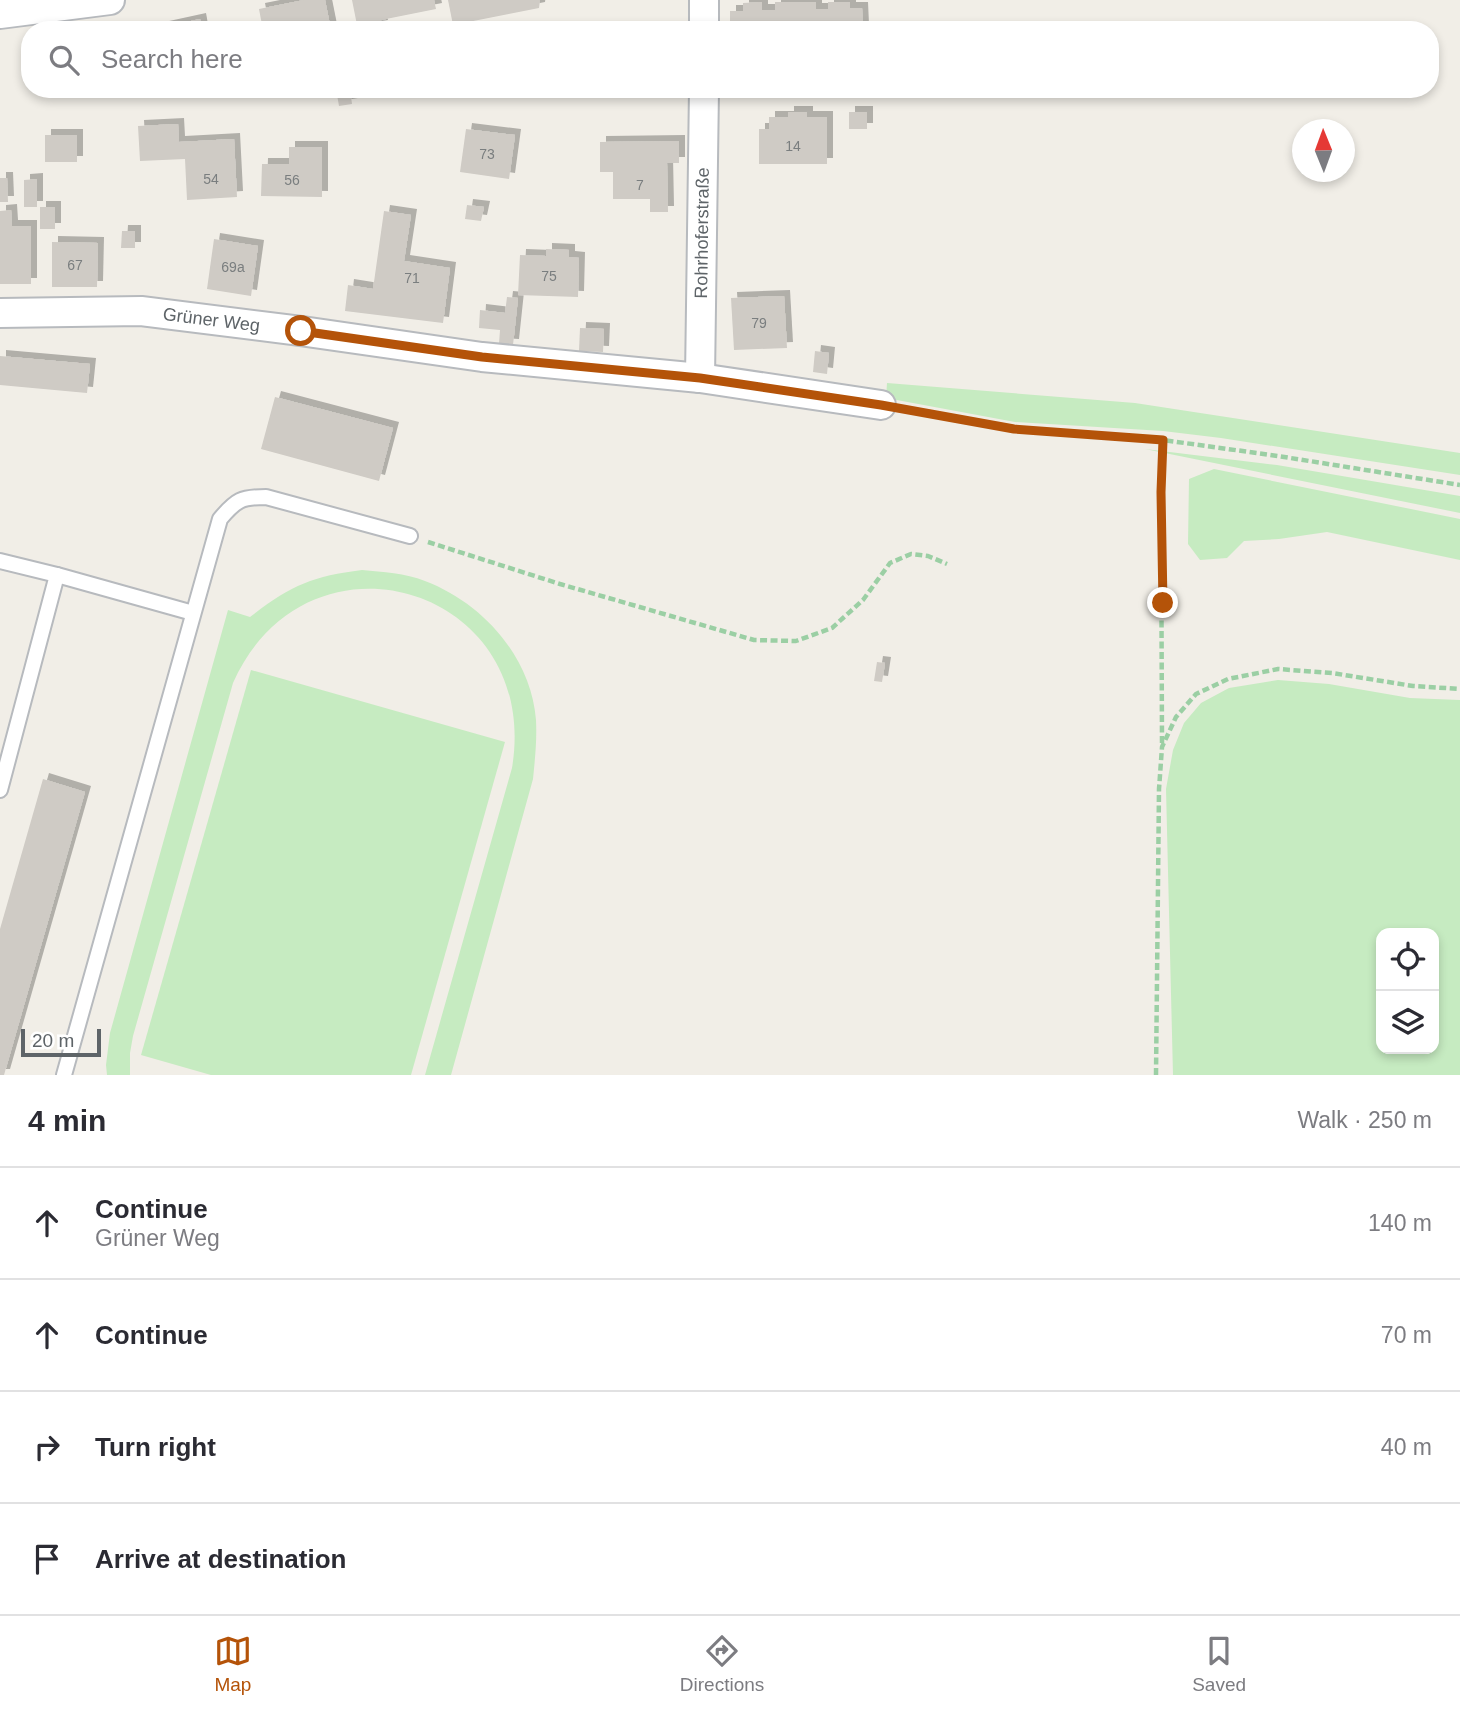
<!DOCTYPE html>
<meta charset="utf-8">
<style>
body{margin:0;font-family:Arial,sans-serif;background:#f2f2f3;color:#2b2b33}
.controls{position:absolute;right:21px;bottom:21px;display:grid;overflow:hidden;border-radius:14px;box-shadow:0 4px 10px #0003}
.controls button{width:63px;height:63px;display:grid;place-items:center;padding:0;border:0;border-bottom:2px solid #e1e1e2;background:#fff;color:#2b2b33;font:35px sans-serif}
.compass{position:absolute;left:1292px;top:119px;width:63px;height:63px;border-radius:50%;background:#fff;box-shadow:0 4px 10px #0003;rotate:359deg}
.scale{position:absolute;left:21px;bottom:18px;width:80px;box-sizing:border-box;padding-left:7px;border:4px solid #5e6468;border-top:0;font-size:19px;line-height:24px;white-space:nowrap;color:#5e6468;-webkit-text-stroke:5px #fff;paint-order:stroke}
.stop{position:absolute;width:21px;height:21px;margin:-16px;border:5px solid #b45309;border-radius:50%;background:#fff}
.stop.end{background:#b45309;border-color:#fff;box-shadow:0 2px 7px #0008}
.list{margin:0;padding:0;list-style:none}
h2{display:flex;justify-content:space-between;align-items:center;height:91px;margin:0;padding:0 28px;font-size:30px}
h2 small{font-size:23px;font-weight:400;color:#7c7c81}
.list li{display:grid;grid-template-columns:46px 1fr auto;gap:21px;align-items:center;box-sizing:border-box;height:112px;padding:0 28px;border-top:2px solid #e1e1e2}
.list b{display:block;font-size:26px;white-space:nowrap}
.list p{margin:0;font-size:23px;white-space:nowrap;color:#7c7c81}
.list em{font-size:23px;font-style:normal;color:#7c7c81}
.icon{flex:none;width:38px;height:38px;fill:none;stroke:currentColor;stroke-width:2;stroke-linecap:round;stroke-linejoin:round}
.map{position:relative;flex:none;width:1460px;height:1075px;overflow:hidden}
.search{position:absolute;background:#fff;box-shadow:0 4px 10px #0003;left:21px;right:21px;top:21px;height:77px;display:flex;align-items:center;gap:18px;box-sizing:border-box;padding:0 24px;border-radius:28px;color:#7c7c81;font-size:26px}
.sheet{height:539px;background:#fff}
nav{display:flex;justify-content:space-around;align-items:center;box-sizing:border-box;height:98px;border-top:2px solid #e1e1e2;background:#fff;font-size:19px;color:#7c7c81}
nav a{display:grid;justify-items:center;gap:4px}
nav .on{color:#b45309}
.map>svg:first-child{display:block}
.green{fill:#c6ebc1;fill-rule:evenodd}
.building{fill:#cfcbc5;filter:url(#shadow)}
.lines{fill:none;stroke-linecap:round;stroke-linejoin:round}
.lane-casing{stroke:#b7babe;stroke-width:18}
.street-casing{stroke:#b7babe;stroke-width:32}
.path{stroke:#9bcfa4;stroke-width:4.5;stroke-dasharray:7 3.5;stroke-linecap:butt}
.lane{stroke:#fff;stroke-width:14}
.street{stroke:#fff;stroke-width:28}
.route{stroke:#b45309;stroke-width:9}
.labels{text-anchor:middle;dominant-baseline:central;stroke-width:6;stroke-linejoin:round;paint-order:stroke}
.number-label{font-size:14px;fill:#7a7e7f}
.street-label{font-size:18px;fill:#5e6468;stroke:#fff}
</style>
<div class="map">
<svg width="1460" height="1075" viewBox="0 0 1460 1075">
<defs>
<filter id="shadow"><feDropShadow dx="6" dy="-6" stdDeviation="0" flood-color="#0004"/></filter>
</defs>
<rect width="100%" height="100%" fill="#f1eee7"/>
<g class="green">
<path d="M 887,383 L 1135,403 L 1460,453 L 1460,475 L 1221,438 L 1163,431 L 1015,422 L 886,398 Z"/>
<path d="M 1145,449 L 1277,465 L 1460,496 L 1460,513 Z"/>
<path d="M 1214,469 L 1460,519 L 1460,560 L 1327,532 L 1279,539 L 1244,541 L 1227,558 L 1200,560 L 1188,544 L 1189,479 Z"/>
<path d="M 362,570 C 383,572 405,573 425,581 C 483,603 531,657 536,720 C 537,741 535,759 533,779 L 451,1075 L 425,1075 L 512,768 C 542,586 307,517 233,683 L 133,1036 L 130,1053 L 130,1075 L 107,1075 L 106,1065 L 110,1033 L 228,610 L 250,617 C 290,586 312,576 362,570 Z"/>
<path d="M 251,670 L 505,742 L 411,1075 L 211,1075 L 141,1055 Z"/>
<path d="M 1278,680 L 1329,684 L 1410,698 L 1460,700 L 1460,1075 L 1173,1075 L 1166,789 L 1173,750 L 1184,723 L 1201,703 L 1229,688 ZM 1381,933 L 1434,933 L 1434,1049 L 1381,1049 Z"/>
</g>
<g class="building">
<path d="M 304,0 L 325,0 L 331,30 L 263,30 L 259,9 Z"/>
<path d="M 352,0 L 434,0 L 436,9 L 381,20 L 382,26 L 358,30 Z"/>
<path d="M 448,0 L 540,0 L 539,8 L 453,25 Z"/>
<path d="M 762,2 L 762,10 L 775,10 L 775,2 L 816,2 L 816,9 L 828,9 L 828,2 L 850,2 L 850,8 L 862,8 L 863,30 L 730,30 L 730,11 L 743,11 L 743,3 Z"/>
<path d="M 200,19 L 202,30 L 154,30 L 154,29 Z"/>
<path d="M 336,89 L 350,89 L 352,104 L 339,106 Z"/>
<path d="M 788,112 L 807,112 L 807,117 L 827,117 L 827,164 L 759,164 L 759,129 L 769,129 L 769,117 L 788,117 Z"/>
<rect x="849" y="112" width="18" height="17"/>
<path d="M 178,124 L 179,142 L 234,139 L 237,197 L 187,200 L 185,159 L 140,161 L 138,126 Z"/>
<path d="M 466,129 L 515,135 L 509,179 L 460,172 Z"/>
<rect x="45" y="135" width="32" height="27"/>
<path d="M 679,141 L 679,163 L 667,163 L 668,212 L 650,212 L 650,199 L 613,199 L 613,172 L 600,172 L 600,142 Z"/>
<path d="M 289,147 L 322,147 L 322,197 L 261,196 L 262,164 L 289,164 Z"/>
<path d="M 0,178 L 7,178 L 8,202 L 0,202 Z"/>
<path d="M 37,179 L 37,207 L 24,207 L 24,180 Z"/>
<path d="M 467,205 L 484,207 L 481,221 L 465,219 Z"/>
<rect x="40" y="207" width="15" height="22"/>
<path d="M 11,210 L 12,226 L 31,226 L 31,284 L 0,284 L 0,211 Z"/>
<path d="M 384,211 L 411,215 L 404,261 L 450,268 L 443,323 L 345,311 L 348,285 L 373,289 Z"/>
<path d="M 122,231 L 135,231 L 135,248 L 121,248 Z"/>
<path d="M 214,239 L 258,246 L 251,296 L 207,289 Z"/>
<path d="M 52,242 L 98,243 L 97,287 L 52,287 Z"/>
<path d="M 546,249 L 569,250 L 569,257 L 579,258 L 578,297 L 518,295 L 520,255 L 546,256 Z"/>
<path d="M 784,296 L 787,348 L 734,350 L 731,298 Z"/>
<path d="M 507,297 L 518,298 L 513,345 L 499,344 L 500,330 L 479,328 L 480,310 L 505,313 Z"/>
<path d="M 580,328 L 604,329 L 603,352 L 579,351 Z"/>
<path d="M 815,351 L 829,353 L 827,374 L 813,372 Z"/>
<path d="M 0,356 L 90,364 L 87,393 L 0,385 Z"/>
<path d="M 275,397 L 393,428 L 379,481 L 261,449 Z"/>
<path d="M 877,662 L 885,663 L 882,682 L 874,681 Z"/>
<path d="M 43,779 L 85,792 L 4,1075 L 0,1075 L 0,929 Z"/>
</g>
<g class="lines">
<defs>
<g id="lane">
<path d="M 0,561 L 57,575 L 193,613"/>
<path d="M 0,790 L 57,575"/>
<path d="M 64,1075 L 220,519 C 236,500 241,497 266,497 L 410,536"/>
</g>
<g id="street">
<path d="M 704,0 L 704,30"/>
<path d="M 0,14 L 110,0"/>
<path id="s1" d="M 0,313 L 141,311 L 301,331 L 482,357 L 700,378 L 881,405"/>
<path id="s2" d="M 700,378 L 704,89"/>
</g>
</defs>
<use href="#lane" class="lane-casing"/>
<use href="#street" class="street-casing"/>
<g class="path">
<path d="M 906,410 L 1014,429 L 1163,440 L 1278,456 L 1460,485"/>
<path d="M 428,542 L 560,584 L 754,640 L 796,641 L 832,628 L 863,600 L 890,563 L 911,554 L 928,556 L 947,564"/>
<path d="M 1162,743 L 1161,492 L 1163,440"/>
<path d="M 1156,1075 L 1159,789 L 1162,747 L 1176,717 L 1196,694 L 1228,679 L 1278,669 L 1332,673 L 1413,686 L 1460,689"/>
</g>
<use href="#lane" class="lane"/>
<use href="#street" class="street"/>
</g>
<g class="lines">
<path class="route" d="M 301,331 L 482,357 L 700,378 L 881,405 L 1014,429 L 1163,440 L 1161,492 L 1163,603"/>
</g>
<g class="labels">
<g class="number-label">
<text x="793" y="146">14</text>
<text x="487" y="154">73</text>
<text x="211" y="179">54</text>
<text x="292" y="180">56</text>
<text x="640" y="185">7</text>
<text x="75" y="265">67</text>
<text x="233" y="267">69a</text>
<text x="549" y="276">75</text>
<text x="412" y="278">71</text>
<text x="759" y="323">79</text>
</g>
<g class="street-label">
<text stroke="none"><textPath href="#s2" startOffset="145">Rohrhoferstraße</textPath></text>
<text stroke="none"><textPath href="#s1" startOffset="212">Grüner Weg</textPath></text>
</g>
</g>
</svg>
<div class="controls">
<button><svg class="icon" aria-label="locate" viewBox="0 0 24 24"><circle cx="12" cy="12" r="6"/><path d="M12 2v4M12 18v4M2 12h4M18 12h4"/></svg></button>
<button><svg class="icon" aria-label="layers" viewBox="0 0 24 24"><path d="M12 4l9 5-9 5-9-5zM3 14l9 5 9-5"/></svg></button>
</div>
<svg class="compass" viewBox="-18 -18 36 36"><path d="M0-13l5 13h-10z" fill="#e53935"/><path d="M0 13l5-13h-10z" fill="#7c7c81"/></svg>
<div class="scale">20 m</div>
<div class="stop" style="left:301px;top:331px"></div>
<div class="stop end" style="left:1163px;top:603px"></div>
<div class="search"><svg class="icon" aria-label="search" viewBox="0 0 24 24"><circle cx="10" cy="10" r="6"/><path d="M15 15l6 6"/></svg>Search here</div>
</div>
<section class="sheet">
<h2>4 min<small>Walk · 250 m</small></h2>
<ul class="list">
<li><svg class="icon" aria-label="ahead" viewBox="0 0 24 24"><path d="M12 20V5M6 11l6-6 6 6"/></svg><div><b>Continue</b><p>Grüner Weg</p></div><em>140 m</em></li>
<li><svg class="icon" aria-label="ahead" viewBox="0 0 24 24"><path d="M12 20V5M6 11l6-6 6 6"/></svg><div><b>Continue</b></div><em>70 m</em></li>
<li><svg class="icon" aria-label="right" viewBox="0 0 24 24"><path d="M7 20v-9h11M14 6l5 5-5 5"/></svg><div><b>Turn right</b></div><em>40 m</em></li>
<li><svg class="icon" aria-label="arrive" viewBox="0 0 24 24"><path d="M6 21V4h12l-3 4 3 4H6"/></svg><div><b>Arrive at destination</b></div></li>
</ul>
</section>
<nav>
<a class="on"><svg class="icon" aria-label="map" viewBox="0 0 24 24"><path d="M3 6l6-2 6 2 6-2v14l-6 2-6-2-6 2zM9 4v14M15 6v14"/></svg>Map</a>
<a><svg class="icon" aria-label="directions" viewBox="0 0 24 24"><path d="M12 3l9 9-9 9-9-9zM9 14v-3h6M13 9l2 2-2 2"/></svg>Directions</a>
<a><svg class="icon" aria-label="saved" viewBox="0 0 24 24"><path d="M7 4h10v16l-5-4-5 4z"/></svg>Saved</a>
</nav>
